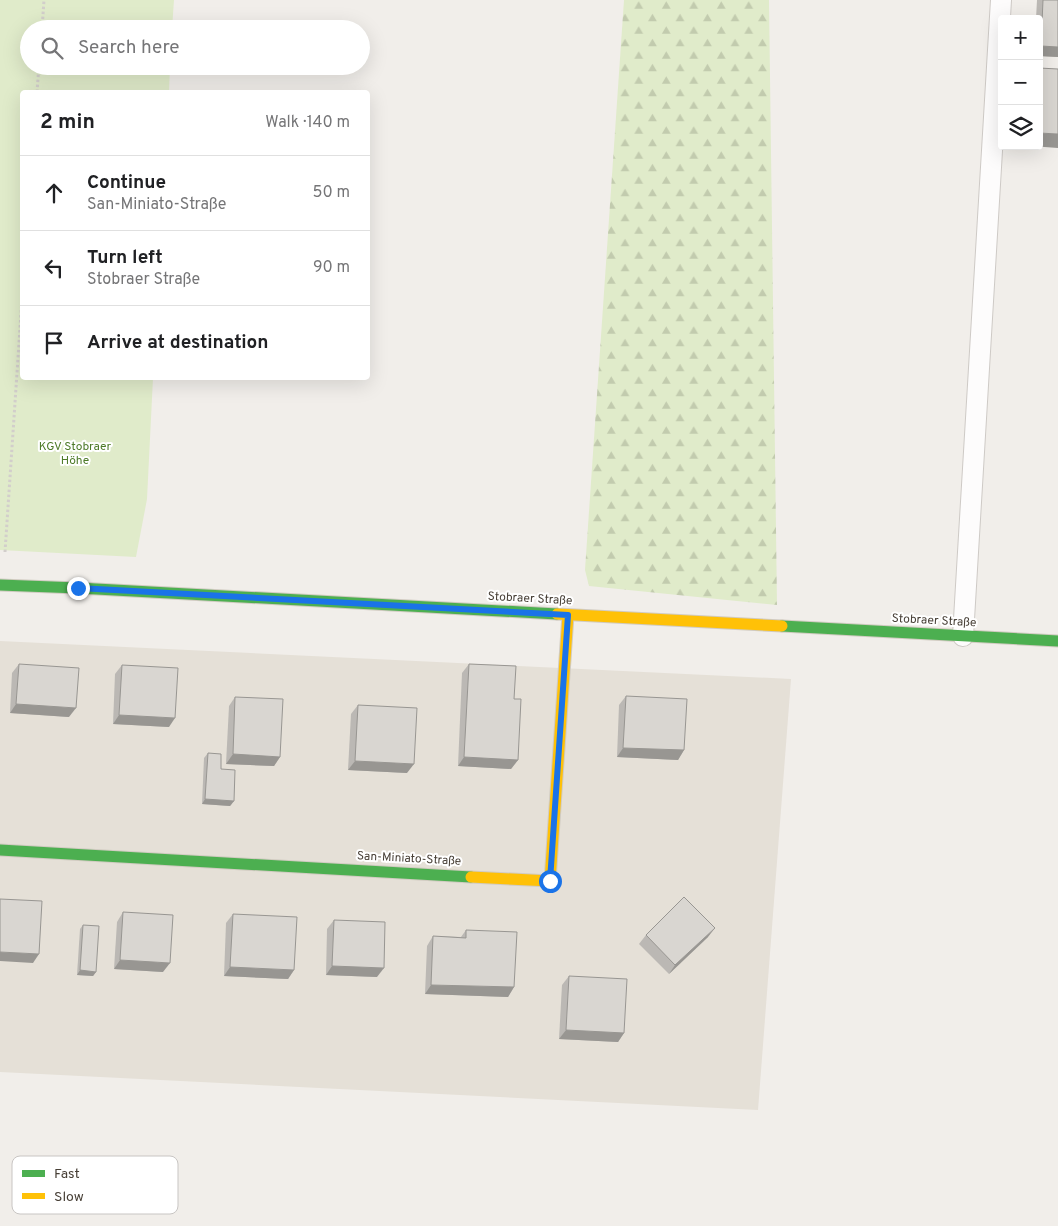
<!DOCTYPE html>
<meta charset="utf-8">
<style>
body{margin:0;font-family:Overpass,sans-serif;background:#f2f2f2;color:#202124}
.controls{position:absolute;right:15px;top:15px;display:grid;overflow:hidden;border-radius:5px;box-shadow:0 5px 20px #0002}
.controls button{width:45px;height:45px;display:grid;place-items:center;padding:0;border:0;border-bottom:1px solid #e0e0e0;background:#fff;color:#202124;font:25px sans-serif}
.stop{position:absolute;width:15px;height:15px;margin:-11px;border:4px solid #1a73e8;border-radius:50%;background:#fff}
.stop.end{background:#1a73e8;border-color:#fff;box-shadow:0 1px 5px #0008}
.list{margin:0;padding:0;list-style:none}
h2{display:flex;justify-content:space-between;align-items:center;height:65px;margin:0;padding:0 20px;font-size:21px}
h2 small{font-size:16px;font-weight:400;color:#757577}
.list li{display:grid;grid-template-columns:32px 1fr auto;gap:15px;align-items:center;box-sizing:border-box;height:75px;padding:0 20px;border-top:1px solid #e0e0e0}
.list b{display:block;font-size:19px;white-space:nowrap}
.list p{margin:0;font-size:16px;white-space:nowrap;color:#757577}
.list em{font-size:16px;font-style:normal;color:#757577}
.icon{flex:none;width:28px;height:28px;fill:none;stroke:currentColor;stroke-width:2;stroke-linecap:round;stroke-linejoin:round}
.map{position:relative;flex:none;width:1058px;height:1226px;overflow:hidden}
.search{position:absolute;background:#fff;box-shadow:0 5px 20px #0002;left:20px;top:20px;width:350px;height:55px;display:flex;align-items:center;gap:12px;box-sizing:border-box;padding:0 18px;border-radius:28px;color:#757577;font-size:19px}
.panel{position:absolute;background:#fff;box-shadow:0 5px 20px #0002;left:20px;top:90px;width:350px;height:290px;border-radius:5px}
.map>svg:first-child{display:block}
.residential{fill:#e5e0d7}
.forest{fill:url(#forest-firs)}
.garden{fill:#e0ebca}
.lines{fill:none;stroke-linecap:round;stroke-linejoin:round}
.lane-casing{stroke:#cecac6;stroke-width:22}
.fast-casing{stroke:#d1cbc1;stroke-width:13}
.slow-casing{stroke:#d1cbc1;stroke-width:13}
.path{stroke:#d2cecb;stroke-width:3;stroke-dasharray:2.5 2.5;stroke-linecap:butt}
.lane{stroke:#fdfcfc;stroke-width:20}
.fast{stroke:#4caf50;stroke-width:11}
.slow{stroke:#ffc107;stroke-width:11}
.wall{fill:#bbb8b4}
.shaded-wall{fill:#989692}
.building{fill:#d9d6d1;stroke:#989692}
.route{stroke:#1a73e8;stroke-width:6}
.labels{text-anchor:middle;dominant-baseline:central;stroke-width:4;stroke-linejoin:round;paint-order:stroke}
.park-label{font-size:12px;fill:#4d7a28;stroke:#fff}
.street-label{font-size:12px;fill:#473f36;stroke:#fff}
.key{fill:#fff;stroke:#c8c5c3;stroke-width:1}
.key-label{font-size:14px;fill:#473f36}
</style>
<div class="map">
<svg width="1058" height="1226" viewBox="0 0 1058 1226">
<defs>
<pattern id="forest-firs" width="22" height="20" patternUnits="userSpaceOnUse" patternTransform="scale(1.25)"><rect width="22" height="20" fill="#e0ebca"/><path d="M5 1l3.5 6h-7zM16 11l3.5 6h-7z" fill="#c2cbae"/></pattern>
</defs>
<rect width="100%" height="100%" fill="#f1eeea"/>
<path class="residential" d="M 0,641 L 791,679 L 758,1110 L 0,1072 Z"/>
<path class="forest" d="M 624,0 L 769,0 L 777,605 L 589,586 L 585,570 Z"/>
<path class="garden" d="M 0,0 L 174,0 L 172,29 L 29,29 L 29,66 L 170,66 L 169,92 L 22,92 L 22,378 L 153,378 L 147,499 L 136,557 L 0,550 Z"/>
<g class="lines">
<defs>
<path id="lane" d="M 963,636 L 1001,0"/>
<g id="fast">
<path d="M 0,585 L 78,588 L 557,614"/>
<path d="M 782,626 L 1058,641"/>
<path d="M 0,850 L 471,877"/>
</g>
<g id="slow">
<path d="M 557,614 L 782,626"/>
<path d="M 471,877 L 550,881 L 568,615"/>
</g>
</defs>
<use href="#lane" class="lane-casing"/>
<use href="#fast" class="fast-casing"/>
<use href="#slow" class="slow-casing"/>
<g class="path">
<path d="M 42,29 L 44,0"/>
<path d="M 37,92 L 39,66"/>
<path d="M 5,552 L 22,298"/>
</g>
<use href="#lane" class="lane"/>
<use href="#fast" class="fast"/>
<use href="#slow" class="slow"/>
</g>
<g class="wall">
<path d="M 1037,0 L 1058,0 L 1058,57 L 1039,56 L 1039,19 L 1036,19 Z"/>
<path d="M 19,664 L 69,717 L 10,713 L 12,673 Z"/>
<path d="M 469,664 L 514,699 L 518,760 L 511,769 L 458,766 L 462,673 Z"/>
<path d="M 122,665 L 169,727 L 113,724 L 115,674 Z"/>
<path d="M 626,696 L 684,750 L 678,760 L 617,757 L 619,705 Z"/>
<path d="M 235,697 L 280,757 L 274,766 L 226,764 L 229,706 Z"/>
<path d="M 358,705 L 407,773 L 348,770 L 351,714 Z"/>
<path d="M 208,753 L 221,769 L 234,801 L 230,806 L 202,804 L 204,758 Z"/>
<path d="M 123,912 L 163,972 L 114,969 L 117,922 Z"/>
<path d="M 233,914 L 294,970 L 288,979 L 224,976 L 226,923 Z"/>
<path d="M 334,920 L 377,977 L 326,975 L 327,929 Z"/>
<path d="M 83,925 L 96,972 L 93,976 L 77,975 L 80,929 Z"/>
<path d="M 466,930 L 514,987 L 508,997 L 425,994 L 427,946 L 433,936 L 461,937 Z"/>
<path d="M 646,935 L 708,937 L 669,974 L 639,944 Z"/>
<path d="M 569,976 L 624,1033 L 618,1042 L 559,1039 L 562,985 Z"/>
</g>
<g class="shaded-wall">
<path d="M 1041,46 L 1058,47 L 1058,57 L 1039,56 L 1039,49 Z"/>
<path d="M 1039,133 L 1058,134 L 1058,148 L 1031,146 L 1039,146 Z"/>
<path d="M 16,704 L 76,708 L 69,717 L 10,713 Z"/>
<path d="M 119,715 L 175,718 L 169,727 L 113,724 Z"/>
<path d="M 623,748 L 684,750 L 678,760 L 617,757 Z"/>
<path d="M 233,754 L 280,757 L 274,766 L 226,764 Z"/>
<path d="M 464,757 L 518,760 L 511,769 L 458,766 Z"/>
<path d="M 355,761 L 414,764 L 407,773 L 348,770 Z"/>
<path d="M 205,799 L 234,801 L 230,806 L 202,804 Z"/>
<path d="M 715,928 L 708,937 L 669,974 L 675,965 Z"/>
<path d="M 0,952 L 39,954 L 33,963 L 0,961 Z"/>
<path d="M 120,960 L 170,963 L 163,972 L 114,969 Z"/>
<path d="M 332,966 L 384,968 L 377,977 L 326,975 Z"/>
<path d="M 230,967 L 294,970 L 288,979 L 224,976 Z"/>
<path d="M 80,970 L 96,972 L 93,976 L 77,975 Z"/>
<path d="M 431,985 L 514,987 L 508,997 L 425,994 Z"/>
<path d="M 566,1030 L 624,1033 L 618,1042 L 559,1039 Z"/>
</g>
<g class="building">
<path d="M 1043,0 L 1058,0 L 1058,47 L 1041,46 Z"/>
<path d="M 1039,68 L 1058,69 L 1058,134 L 1039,133 Z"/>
<path d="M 19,664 L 79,668 L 76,708 L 16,704 Z"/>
<path d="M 469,664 L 516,666 L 514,699 L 521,699 L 518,760 L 464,757 Z"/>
<path d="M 122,665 L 178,668 L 175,718 L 119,715 Z"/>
<path d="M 626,696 L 687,699 L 684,750 L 623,748 Z"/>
<path d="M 235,697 L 283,699 L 280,757 L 233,754 Z"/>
<path d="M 358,705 L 417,708 L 414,764 L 355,761 Z"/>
<path d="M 208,753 L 221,754 L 221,769 L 235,770 L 234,801 L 205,799 Z"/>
<path d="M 684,897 L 715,928 L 675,965 L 646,935 Z"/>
<path d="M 0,899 L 42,901 L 39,954 L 0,952 Z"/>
<path d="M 123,912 L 173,915 L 170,963 L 120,960 Z"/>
<path d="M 233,914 L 297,917 L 294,970 L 230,967 Z"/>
<path d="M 334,920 L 385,922 L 384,968 L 332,966 Z"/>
<path d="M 83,925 L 99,926 L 96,972 L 80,970 Z"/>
<path d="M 466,930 L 517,932 L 514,987 L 431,985 L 433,936 L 466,938 Z"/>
<path d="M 569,976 L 627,979 L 624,1033 L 566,1030 Z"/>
</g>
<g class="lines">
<path class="route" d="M 78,588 L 568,615 L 550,881"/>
</g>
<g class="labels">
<g class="park-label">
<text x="75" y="447">KGV Stobraer<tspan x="75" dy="14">Höhe</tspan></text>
</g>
<g class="street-label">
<text transform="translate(530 599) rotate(3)">Stobraer Straße</text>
<text transform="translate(934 621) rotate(3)">Stobraer Straße</text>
<text transform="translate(409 859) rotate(3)">San-Miniato-Straße</text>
</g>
</g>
<rect x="12" y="1156" width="166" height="58" rx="8" class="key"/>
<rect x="22" y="1170" width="23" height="7" fill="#4caf50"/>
<rect x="22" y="1193" width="23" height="6" fill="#ffc107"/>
<g class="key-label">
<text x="54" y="1178">Fast</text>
<text x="54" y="1201">Slow</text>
</g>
</svg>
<div class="controls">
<button>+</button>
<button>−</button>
<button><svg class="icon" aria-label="layers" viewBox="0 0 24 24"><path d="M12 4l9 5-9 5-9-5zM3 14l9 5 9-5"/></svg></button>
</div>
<div class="stop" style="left:550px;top:881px"></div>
<div class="stop end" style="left:78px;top:588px"></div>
<div class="search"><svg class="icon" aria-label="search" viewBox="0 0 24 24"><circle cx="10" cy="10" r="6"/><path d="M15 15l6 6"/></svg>Search here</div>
<section class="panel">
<h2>2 min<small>Walk · 140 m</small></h2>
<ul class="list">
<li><svg class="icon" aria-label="ahead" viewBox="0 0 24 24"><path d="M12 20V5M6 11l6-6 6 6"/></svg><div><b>Continue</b><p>San-Miniato-Straße</p></div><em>50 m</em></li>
<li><svg class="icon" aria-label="left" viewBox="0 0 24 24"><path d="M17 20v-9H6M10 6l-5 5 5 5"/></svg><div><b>Turn left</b><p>Stobraer Straße</p></div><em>90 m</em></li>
<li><svg class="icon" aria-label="arrive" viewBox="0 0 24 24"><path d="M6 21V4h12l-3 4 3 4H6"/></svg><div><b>Arrive at destination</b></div></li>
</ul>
</section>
</div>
